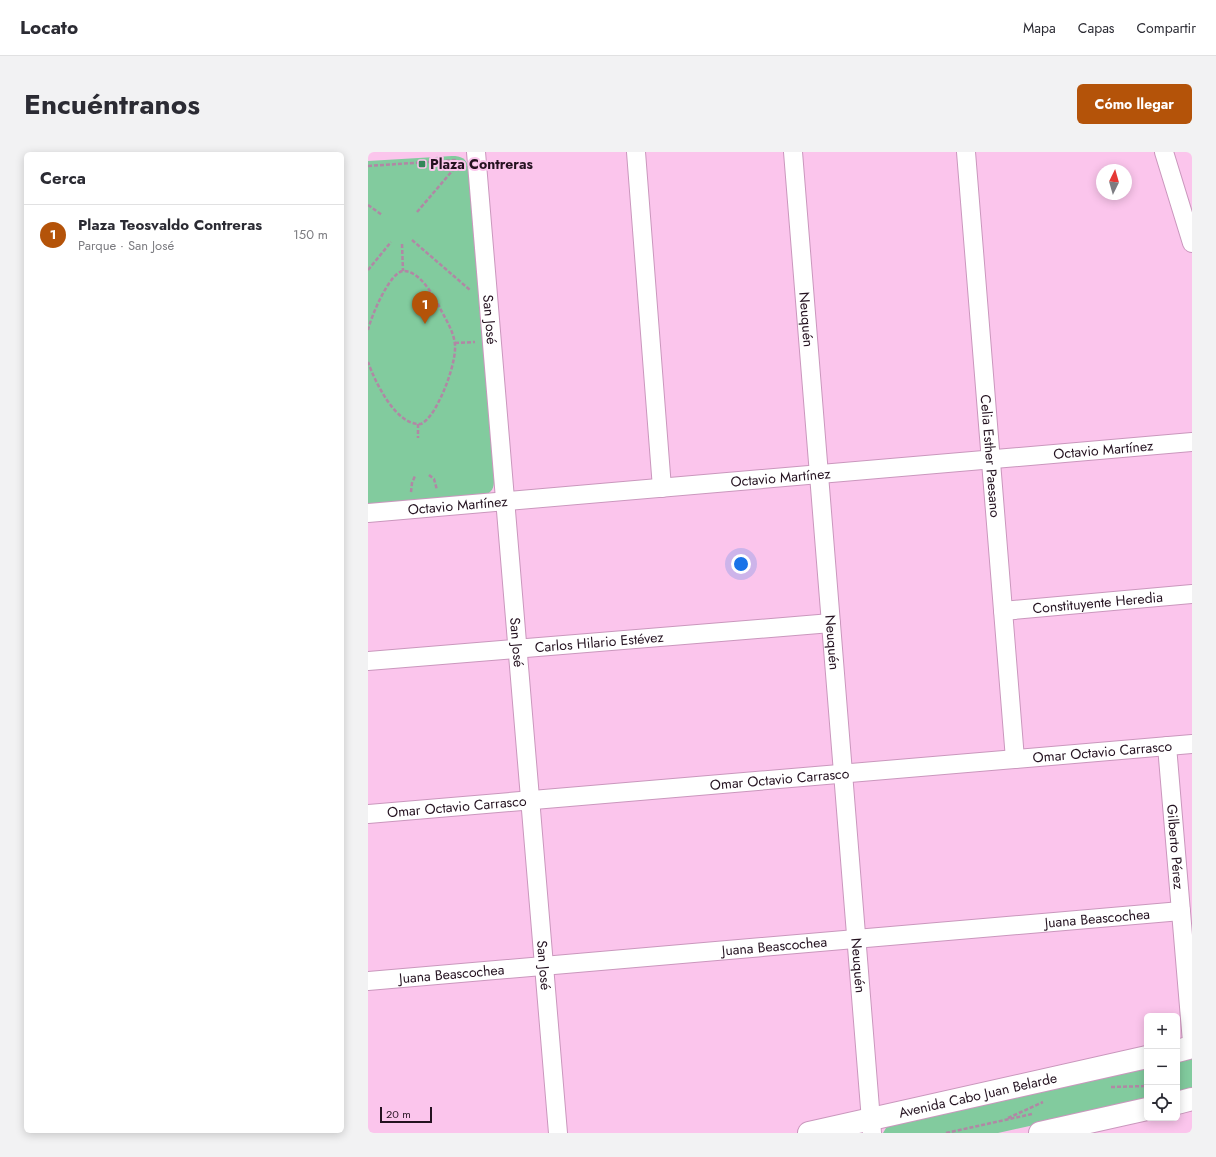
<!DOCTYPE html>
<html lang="es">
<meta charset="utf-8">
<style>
body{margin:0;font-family:Jost,sans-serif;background:#f2f2f3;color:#2b2b33}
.controls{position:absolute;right:12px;bottom:12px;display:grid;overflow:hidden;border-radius:6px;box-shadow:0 2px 10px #0003}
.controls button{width:36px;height:36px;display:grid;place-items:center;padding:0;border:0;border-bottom:1px solid #e1e1e2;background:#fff;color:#2b2b33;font:20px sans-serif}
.compass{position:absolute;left:728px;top:12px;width:36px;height:36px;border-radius:50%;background:#fff;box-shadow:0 2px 10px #0003;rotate:5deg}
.scale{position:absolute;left:12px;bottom:10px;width:52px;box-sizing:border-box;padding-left:4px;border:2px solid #241220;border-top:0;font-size:11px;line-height:14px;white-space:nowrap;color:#241220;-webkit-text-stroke:3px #fbc5ec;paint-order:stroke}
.you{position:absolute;left:373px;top:412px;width:14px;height:14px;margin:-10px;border:3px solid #fff;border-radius:50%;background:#1a73e8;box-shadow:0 0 0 6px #1a73e833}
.badge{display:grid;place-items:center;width:26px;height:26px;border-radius:50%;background:#b45309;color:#fff;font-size:13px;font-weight:700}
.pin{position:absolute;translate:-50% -33px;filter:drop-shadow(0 1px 2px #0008)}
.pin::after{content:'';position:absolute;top:21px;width:14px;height:12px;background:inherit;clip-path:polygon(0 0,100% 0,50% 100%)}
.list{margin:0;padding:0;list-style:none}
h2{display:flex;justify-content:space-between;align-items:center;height:52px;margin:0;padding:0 16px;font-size:17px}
h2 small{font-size:13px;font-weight:400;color:#7c7c81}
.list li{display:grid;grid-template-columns:26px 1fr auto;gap:12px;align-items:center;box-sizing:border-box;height:60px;padding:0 16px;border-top:1px solid #e1e1e2}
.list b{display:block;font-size:15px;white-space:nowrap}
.list p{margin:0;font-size:13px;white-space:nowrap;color:#7c7c81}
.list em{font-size:13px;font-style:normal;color:#7c7c81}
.icon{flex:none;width:22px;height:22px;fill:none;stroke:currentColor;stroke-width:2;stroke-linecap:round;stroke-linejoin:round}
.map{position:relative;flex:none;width:824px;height:981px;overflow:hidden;border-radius:6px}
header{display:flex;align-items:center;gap:24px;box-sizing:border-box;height:56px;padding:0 20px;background:#fff;border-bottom:1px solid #e1e1e2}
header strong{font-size:19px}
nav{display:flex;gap:22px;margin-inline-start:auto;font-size:14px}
.intro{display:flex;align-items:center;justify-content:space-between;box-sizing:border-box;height:96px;padding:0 24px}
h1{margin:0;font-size:28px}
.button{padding:10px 18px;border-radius:6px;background:#b45309;color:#fff;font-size:14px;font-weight:700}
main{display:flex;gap:24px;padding:0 24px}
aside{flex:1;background:#fff;border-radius:6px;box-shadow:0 2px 10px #0003}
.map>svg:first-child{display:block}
.green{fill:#82cb9e}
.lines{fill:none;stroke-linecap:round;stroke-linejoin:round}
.minor-casing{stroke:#ca97bd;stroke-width:20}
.major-casing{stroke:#ca97bd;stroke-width:24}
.path{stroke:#b187a5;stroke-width:2.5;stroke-dasharray:4 2;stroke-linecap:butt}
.minor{stroke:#fff;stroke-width:18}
.major{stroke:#fff;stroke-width:22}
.poi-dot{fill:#338659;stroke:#fbc5ec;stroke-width:1.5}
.labels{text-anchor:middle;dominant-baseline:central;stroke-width:4;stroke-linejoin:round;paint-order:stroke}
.poi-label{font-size:14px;font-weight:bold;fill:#241220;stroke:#fbc5ec;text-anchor:start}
.street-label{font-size:14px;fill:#241220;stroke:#fbc5ec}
</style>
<header>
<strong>Locato</strong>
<nav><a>Mapa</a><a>Capas</a><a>Compartir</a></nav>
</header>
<div class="intro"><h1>Encuéntranos</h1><a class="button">Cómo llegar</a></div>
<main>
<aside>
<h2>Cerca<small></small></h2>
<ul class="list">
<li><span class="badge">1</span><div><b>Plaza Teosvaldo Contreras</b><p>Parque · San José</p></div><em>150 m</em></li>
</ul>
</aside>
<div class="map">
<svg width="824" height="981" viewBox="0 0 824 981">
<rect width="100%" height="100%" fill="#fbc5ec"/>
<g class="green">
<path d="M 84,4 C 93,4 98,6 101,16 L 126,328 C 126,336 124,340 117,343 L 0,352 L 0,9 Z"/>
<path d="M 824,905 L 824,938 L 809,942 L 809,908 Z"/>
<path d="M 779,914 L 779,948 L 630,981 L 515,981 L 518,976 L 522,972 Z"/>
</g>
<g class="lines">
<defs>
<g id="minor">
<path id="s1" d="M 108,0 L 190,981"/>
<path d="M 268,0 L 294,336"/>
<path id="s2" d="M 425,0 L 504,981"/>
<path id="s3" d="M 598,0 L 647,607"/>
<path d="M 796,0 L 824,91"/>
<path id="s4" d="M 0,361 L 824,290"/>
<path id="s5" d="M 635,459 L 824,442"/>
<path id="s6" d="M 0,509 L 463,471"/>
<path id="s7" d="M 799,594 L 824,890"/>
<path id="s8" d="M 0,662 L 824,592"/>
<path id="s9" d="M 0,829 L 813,759"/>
</g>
<g id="major">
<path d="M 809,899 L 824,895"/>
<path d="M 809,951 L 824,947"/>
<path id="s10" d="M 441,981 L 779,905"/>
<path d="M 672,981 L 779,957"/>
</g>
</defs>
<use href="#minor" class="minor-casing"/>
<use href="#major" class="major-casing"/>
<g class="path">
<path d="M 0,14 L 89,8 L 92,11"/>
<path d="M 0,53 L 14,63"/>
<path d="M 49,60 L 91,11"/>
<path d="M 44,88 L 102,138"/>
<path d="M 34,92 L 35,119"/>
<path d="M 0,118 L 23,90"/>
<path d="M 0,178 C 3,165 21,121 35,119 C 51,118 66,144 72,156 C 78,168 86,180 87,193 C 88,207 79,233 73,245 C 68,255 63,266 53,272 C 28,274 7,230 0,210"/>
<path d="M 87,191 L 107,190"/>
<path d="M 50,272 L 50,286"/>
<path d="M 61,323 L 66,327 L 69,338"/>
<path d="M 43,340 L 44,331 L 47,324"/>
<path d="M 743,935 L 779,934"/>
<path d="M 640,966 L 675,950"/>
<path d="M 578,981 L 664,962"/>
</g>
<use href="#minor" class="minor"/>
<use href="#major" class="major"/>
</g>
<rect class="poi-dot" x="50" y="8" width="8" height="8" rx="2"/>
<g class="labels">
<g class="poi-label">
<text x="62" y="12">Plaza Contreras</text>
</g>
<g class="street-label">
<text stroke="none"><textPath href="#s1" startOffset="168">San José</textPath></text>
<text stroke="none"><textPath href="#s2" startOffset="168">Neuquén</textPath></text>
<text stroke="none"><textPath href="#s4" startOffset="738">Octavio Martínez</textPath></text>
<text stroke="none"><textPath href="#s3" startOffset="305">Celia Esther Paesano</textPath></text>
<text stroke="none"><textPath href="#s4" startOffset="414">Octavio Martínez</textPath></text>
<text stroke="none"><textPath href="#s4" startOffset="90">Octavio Martínez</textPath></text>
<text stroke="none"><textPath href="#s5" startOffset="95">Constituyente Heredia</textPath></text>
<text stroke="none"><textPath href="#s1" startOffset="492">San José</textPath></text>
<text stroke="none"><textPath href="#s6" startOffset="232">Carlos Hilario Estévez</textPath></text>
<text stroke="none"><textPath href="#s2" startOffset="492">Neuquén</textPath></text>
<text stroke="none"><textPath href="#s8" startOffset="737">Omar Octavio Carrasco</textPath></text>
<text stroke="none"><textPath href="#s8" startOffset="413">Omar Octavio Carrasco</textPath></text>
<text stroke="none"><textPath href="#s8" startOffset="89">Omar Octavio Carrasco</textPath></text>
<text stroke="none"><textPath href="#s7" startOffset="101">Gilberto Pérez</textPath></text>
<text stroke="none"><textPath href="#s9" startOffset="732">Juana Beascochea</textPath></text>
<text stroke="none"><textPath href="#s9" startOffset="408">Juana Beascochea</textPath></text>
<text stroke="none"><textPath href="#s1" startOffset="816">San José</textPath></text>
<text stroke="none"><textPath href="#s2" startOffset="816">Neuquén</textPath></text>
<text stroke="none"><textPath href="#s9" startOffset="84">Juana Beascochea</textPath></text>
<text stroke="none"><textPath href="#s10" startOffset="173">Avenida Cabo Juan Belarde</textPath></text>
</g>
</g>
</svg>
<div class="controls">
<button>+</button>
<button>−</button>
<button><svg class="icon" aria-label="locate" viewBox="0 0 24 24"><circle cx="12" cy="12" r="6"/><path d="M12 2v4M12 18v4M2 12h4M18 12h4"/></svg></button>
</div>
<svg class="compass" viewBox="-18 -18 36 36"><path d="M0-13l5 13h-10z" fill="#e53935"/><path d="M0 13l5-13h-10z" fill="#7c7c81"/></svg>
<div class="scale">20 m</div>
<div class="you"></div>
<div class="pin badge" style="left:57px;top:172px">1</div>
</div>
</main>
